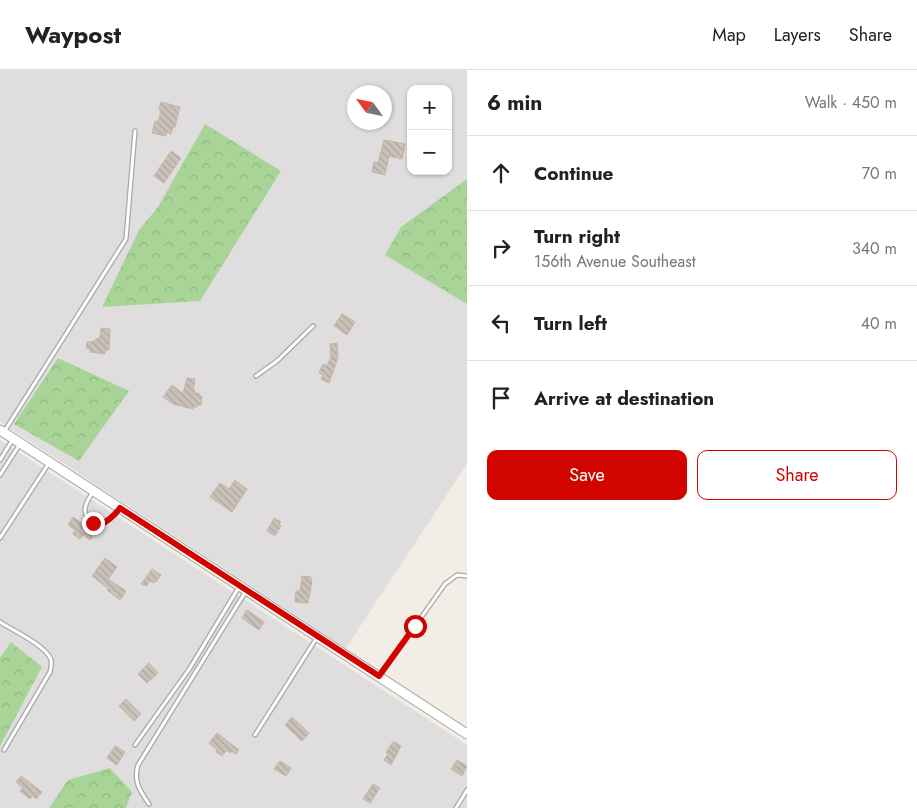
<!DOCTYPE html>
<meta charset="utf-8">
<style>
body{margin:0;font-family:Jost,sans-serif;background:#f6f6f6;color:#222}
.controls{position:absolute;right:15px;top:15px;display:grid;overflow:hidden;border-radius:10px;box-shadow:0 1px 4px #0004}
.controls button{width:45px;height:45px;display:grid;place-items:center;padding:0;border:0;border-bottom:1px solid #e0e0e0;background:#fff;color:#222;font:25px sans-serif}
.compass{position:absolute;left:347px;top:15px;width:45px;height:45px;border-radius:50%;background:#fff;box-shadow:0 1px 4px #0004;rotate:303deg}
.stop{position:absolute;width:15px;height:15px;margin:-11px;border:4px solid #d10400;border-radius:50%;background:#fff}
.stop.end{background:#d10400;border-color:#fff;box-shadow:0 1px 5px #0008}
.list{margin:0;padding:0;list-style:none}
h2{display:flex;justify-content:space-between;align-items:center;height:65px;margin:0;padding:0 20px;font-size:21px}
h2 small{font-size:16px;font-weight:400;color:#767676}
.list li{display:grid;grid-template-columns:32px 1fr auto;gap:15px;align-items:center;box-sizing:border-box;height:75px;padding:0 20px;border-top:1px solid #e0e0e0}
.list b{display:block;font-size:19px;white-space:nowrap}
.list p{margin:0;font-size:16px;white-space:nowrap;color:#767676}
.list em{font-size:16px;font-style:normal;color:#767676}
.actions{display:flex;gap:10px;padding:15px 20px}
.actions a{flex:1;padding:11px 0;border:1px solid #d10400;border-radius:10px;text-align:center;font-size:18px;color:#d10400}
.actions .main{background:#d10400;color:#fff}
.icon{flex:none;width:28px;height:28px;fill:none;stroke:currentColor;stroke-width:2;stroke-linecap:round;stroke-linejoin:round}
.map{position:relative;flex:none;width:467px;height:738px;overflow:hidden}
header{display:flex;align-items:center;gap:30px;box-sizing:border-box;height:70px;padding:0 25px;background:#fff;border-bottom:1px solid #e0e0e0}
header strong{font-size:24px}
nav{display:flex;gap:28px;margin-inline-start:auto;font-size:18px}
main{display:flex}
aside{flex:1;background:#fff}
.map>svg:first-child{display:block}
.residential{fill:#dfdddd;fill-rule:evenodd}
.forest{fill:url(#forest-crowns)}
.building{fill:url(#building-back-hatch);stroke:#c5b5a7}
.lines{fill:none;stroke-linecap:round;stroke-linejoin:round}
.service-casing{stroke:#a8a8a8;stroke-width:5.5}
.tertiary-casing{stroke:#a8a8a8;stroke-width:11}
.service{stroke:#fff;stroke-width:3}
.tertiary{stroke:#fff;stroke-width:9}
.route{stroke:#d10400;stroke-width:6}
</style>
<header>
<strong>Waypost</strong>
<nav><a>Map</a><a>Layers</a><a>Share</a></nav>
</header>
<main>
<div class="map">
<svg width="467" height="738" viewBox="0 0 467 738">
<defs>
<pattern id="forest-crowns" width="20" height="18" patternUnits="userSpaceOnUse" patternTransform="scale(1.25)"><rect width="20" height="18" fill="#a8d597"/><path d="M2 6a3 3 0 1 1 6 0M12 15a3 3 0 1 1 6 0" fill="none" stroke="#90b782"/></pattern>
<pattern id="building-back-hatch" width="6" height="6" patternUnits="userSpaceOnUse" patternTransform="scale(1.25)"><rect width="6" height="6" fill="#cac1b9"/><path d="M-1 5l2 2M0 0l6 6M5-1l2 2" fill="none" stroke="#ada69f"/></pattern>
</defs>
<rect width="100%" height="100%" fill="#f2eee6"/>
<g class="residential">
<path d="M 0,0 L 467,0 L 467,394 L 346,578 L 0,352 ZM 411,19 L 448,19 L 448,101 L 411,101 ZM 354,22 L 384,22 L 384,52 L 354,52 Z"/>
<path d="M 0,370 L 467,675 L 467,738 L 0,738 Z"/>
</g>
<g class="forest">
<path d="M 205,54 L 281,101 L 200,231 L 102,237 L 139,160 L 158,137 Z"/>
<path d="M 467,109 L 467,234 L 385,185 L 401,157 Z"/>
<path d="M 58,288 L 129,321 L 79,391 L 14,354 Z"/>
<path d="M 11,572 L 42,597 L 0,676 L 0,588 Z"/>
<path d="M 110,698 L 132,722 L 126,738 L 49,738 L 68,710 Z"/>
</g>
<g class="building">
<path d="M 161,32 L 180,37 L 175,57 L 173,57 L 171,64 L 167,62 L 166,66 L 152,63 L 155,51 L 158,52 L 161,41 L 159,40 Z"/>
<path d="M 384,70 L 405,74 L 402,89 L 389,86 L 385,105 L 372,102 L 374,92 L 378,93 Z"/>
<path d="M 171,81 L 181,88 L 164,113 L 154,106 Z"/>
<path d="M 342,244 L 355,252 L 347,265 L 334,256 Z"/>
<path d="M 101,258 L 110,259 L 109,280 L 105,280 L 105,284 L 90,282 L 90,279 L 86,278 L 87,272 L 92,272 L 100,267 Z"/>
<path d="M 337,273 L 338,288 L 329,313 L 321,309 L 323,305 L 319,303 L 323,294 L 327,296 L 331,287 L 330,274 Z"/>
<path d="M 187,308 L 195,309 L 193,320 L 195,320 L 194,323 L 199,323 L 199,326 L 202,326 L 201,335 L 198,335 L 197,337 L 193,337 L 193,339 L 173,334 L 163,327 L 172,315 L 183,324 Z"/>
<path d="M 235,410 L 247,419 L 232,442 L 210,427 L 220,413 L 229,419 Z"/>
<path d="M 73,447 L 88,458 L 85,462 L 93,467 L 90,470 L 83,465 L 80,469 L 73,464 L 75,460 L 68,455 Z"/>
<path d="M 274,448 L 281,452 L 279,454 L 281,456 L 275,466 L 267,461 Z"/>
<path d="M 105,488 L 117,497 L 108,509 L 126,521 L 120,530 L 107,520 L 109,519 L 92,506 Z"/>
<path d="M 152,499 L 161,505 L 156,512 L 155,511 L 154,513 L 150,511 L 146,516 L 141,514 Z"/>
<path d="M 302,506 L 311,507 L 311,510 L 312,511 L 308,533 L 295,532 L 296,521 L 300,521 Z"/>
<path d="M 247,540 L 264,552 L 259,560 L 242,548 Z"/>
<path d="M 149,593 L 158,603 L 147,613 L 138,604 Z"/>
<path d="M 126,629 L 141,644 L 134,651 L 119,636 Z"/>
<path d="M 292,647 L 309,663 L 302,671 L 285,655 Z"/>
<path d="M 217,663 L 239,680 L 236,684 L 231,681 L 230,683 L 227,680 L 222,686 L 216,682 L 217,680 L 209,673 Z"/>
<path d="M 394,672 L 401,676 L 391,695 L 384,690 L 388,684 L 386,683 L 392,673 Z"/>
<path d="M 115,676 L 125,682 L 117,695 L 107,688 Z"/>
<path d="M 457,690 L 467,696 L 462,706 L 451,699 Z"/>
<path d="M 280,691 L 291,698 L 286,706 L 274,699 Z"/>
<path d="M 21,706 L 42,722 L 36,729 L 33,726 L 30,729 L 20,721 L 23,718 L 16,712 Z"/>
<path d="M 373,714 L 380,718 L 370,733 L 363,729 Z"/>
</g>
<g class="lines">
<defs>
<g id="service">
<path d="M 256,306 L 277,291 L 313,256"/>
<path d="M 4,362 L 126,169 L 135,61"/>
<path d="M 0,390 L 13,369"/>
<path d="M 0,405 L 20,374"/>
<path d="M 93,422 C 83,436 80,447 98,456 C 107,452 114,446 120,438"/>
<path d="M 0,468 L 49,393"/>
<path d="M 0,552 C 12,560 47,576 51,590 C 52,594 51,598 50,602 L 4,680"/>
<path d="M 380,605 L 445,514 L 457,505 L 467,506"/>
<path d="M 255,665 L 316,569"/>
<path d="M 135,675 L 190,598 L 239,517"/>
<path d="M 149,734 C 140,721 133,711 138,695 L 246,521"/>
<path d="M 456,738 L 467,720"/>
</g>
<path id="tertiary" d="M 0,360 L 467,664"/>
</defs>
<use href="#service" class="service-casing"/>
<use href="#tertiary" class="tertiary-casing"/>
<use href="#service" class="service"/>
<use href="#tertiary" class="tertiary"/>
</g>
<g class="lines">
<path class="route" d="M 93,453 L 98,456 C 107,452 114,446 120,438 L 379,606 L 415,556"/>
</g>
</svg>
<div class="controls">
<button>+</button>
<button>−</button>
</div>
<svg class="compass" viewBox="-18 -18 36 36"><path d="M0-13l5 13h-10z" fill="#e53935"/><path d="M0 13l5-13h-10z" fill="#767676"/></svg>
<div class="stop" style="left:415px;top:556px"></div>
<div class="stop end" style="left:93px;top:453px"></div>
</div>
<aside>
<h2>6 min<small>Walk · 450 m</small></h2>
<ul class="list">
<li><svg class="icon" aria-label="ahead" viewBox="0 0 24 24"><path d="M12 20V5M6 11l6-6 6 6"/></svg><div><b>Continue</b></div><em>70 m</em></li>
<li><svg class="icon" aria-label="right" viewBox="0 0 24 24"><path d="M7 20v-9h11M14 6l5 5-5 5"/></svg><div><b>Turn right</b><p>156th Avenue Southeast</p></div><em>340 m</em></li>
<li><svg class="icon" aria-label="left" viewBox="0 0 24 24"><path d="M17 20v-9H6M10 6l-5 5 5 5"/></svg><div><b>Turn left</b></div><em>40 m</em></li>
<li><svg class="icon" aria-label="arrive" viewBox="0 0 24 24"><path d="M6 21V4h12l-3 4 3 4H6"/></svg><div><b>Arrive at destination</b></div></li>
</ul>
<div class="actions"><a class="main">Save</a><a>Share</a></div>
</aside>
</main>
